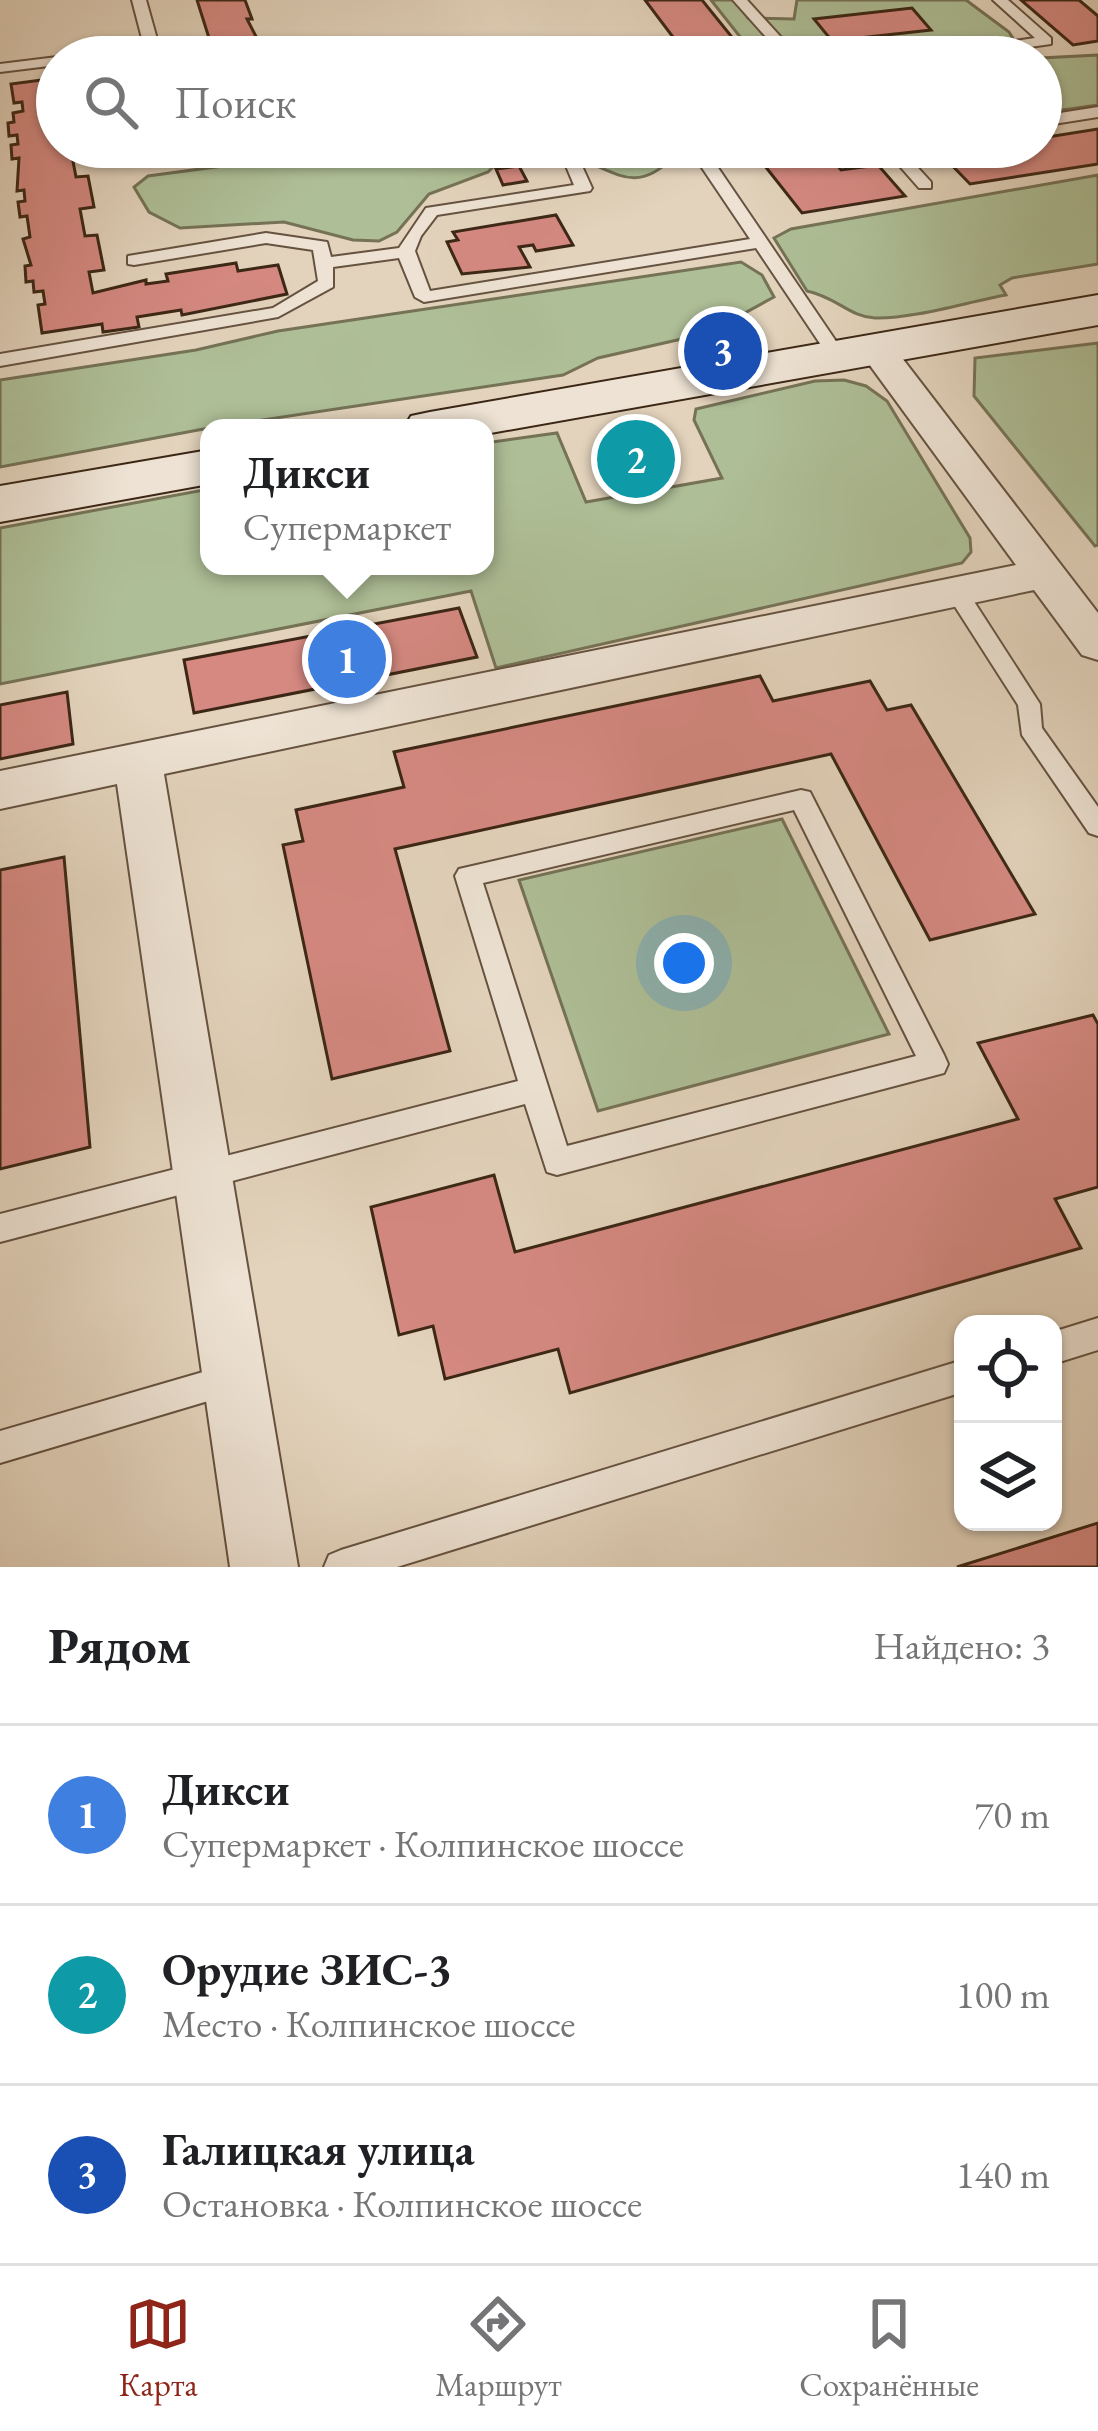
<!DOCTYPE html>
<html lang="ru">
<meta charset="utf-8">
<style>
body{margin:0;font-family:"EB Garamond",serif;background:#f6f6f6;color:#202124}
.controls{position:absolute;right:36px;bottom:36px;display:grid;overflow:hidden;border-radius:24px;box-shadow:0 3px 9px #0004}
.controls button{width:108px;height:108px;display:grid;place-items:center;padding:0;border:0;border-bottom:3px solid #e0e0e0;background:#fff;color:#202124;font:60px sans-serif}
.you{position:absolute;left:684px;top:963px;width:42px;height:42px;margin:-30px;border:9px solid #fff;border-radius:50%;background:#1a73e8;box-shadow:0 0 0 18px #1a73e833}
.badge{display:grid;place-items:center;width:78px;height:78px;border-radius:50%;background:#8f2418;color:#fff;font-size:39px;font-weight:700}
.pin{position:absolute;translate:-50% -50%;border:6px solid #fff;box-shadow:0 3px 12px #0006}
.popup{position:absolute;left:200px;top:419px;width:294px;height:156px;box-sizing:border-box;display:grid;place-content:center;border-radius:24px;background:#fff;filter:drop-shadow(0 3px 9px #0005);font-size:39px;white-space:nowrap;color:#757577}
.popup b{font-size:45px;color:#202124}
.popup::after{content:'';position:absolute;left:50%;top:100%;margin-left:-24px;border:24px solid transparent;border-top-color:#fff}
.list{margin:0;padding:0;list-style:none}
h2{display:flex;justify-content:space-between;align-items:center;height:156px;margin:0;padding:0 48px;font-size:51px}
h2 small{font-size:39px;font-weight:400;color:#757577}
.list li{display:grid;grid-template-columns:78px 1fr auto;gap:36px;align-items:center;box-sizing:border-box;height:180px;padding:0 48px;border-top:3px solid #e0e0e0}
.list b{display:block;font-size:45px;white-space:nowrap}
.list p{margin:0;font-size:39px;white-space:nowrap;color:#757577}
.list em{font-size:39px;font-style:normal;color:#757577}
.icon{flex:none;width:66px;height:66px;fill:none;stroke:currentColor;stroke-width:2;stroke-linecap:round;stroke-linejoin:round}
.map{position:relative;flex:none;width:1098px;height:1567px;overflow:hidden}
.search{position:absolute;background:#fff;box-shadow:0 3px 9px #0004;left:36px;right:36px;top:36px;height:132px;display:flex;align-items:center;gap:30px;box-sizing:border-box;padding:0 42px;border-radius:66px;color:#757577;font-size:45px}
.sheet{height:696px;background:#fff}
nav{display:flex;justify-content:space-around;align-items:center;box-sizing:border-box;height:168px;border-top:3px solid #e0e0e0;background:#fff;font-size:33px;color:#757577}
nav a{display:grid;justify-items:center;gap:6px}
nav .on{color:#8f2418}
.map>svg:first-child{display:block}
.green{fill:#aebe96;stroke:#757256;stroke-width:3}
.building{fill:#d58981;stroke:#3c2716;stroke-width:3}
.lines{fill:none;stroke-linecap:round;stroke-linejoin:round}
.service-casing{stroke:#665240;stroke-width:4}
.minor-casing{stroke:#665240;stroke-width:4}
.secondary-casing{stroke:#3c2716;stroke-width:4}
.service{fill:#ede2d3;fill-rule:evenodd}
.minor{fill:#ede2d3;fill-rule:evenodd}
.secondary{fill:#ede2d3;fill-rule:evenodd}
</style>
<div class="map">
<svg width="1098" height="1567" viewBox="0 0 1098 1567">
<rect width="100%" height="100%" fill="#e3d3bc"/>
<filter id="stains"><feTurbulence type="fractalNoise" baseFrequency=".00167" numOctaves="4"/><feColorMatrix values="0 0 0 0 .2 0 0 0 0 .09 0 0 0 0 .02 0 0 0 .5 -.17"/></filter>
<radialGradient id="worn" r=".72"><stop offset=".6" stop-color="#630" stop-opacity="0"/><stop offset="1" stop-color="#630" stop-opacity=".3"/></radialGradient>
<g class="green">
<path d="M 711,0 L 736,0 L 748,18 L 794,19 L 797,0 L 966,0 L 1009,32 L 1024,56 L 1032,57 L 984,57 L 980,45 L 884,57 L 756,57 Z"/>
<path d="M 1098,55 L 1098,105 L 1041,113 L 1041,58 Z"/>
<path d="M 366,147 L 664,147 L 672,158 C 631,200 609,163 566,156 C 546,152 519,159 499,161 L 488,172 L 429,194 L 397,232 L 379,241 L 353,240 L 284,222 L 180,228 L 149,212 L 134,187 L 148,176 Z"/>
<path d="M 1098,175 L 1098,264 L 1012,278 L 1000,285 L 1006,295 C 967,302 913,319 875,318 C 850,317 836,297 807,291 L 774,238 L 791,229 Z"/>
<path d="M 741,262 L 762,275 L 774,297 L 708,333 L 598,358 L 563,375 L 209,428 L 0,467 L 0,380 L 196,350 L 278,331 Z"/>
<path d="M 1098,343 L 1098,545 L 1095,546 L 974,396 L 975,358 Z"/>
<path d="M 844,380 L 866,386 L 887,401 L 970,538 L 971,552 L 962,563 L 496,668 L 471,591 L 0,684 L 0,528 L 209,489 L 209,566 L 485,566 L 485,443 L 557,433 L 586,502 L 722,478 L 694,420 L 696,409 L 815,381 Z"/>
<path d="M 782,819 L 889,1034 L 598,1111 L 519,880 Z"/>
</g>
<g class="building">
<path d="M 197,0 L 245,0 L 252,19 L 247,19 L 264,52 L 259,52 L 261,57 L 215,57 Z"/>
<path d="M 645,0 L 702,0 L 748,57 L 688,57 Z"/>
<path d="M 1021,0 L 1079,0 L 1098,16 L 1098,41 L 1073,45 Z"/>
<path d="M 912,8 L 931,30 L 832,41 L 814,19 Z"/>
<path d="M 57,78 L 57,147 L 83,147 L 71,151 L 76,177 L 88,176 L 94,207 L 80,209 L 85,236 L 97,235 L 104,270 L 89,272 L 93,293 L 146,280 L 146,284 L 168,281 L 166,274 L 236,263 L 238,271 L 278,265 L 287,294 L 182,315 L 181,310 L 137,317 L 139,327 L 103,332 L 102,324 L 42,333 L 38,305 L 45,304 L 43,291 L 34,292 L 33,281 L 26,282 L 25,266 L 31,265 L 23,239 L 30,237 L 27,216 L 20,217 L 18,202 L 25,201 L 24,190 L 17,191 L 19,158 L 12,159 L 11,145 L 18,144 L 17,135 L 9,136 L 8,123 L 14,122 L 13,113 L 23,111 L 22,102 L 14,103 L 11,84 Z"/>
<path d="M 1098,129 L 1098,164 L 970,184 L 941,154 L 984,147 L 1041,147 L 1041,138 Z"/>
<path d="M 750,147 L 822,147 L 841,170 L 878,165 L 905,196 L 802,213 Z"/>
<path d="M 519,166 L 527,181 L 503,185 L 496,169 Z"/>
<path d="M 556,215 L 573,245 L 536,251 L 533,245 L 519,247 L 530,267 L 462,274 L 447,242 L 458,240 L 453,232 Z"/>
<path d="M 459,608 L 477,657 L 194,713 L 184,660 Z"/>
<path d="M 760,676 L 773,701 L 870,681 L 887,710 L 911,705 L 1035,914 L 930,940 L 831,754 L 395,849 L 450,1051 L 332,1079 L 283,845 L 303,841 L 296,810 L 404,787 L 394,752 Z"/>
<path d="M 67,692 L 73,744 L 0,759 L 0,705 Z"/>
<path d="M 64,857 L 90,1147 L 0,1169 L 0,870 Z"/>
<path d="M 1093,1015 L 1098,1024 L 1098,1187 L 1055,1199 L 1081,1248 L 570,1393 L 558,1349 L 445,1379 L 433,1326 L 399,1335 L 371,1207 L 494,1175 L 515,1252 L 1018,1119 L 978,1043 Z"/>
<path d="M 1098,1523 L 1098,1567 L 957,1567 Z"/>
</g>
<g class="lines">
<defs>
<g id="service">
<path d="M 132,0 L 146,0 L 162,57 L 147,54 L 83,57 L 144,46 Z"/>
<path d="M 733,0 L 747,0 L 799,57 L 784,57 Z"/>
<path d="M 993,0 L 1008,0 L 1051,38 L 1051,44 L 960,57 L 921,57 L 928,53 L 1035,38 Z"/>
<path d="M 57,57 L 57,65 L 0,72 L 0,64 Z"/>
<path d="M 1098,107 L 1098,117 L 1041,126 L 1041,116 Z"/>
<path d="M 177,147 L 193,147 L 196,155 L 257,147 L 298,147 L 290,152 L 190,166 L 182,161 Z"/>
<path d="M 688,147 L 704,147 L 846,356 L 843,360 L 831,360 L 756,248 L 424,302 L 415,297 L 399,258 L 333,267 L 333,287 L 278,317 L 0,366 L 0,354 L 273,308 L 318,281 L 313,250 L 266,243 L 134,265 L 128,264 L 128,256 L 266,233 L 327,242 L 331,257 L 399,248 L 426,208 L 574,185 L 566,166 L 574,161 L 582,166 L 592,188 L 590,191 L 437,215 L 421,236 L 415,251 L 430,291 L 750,239 Z"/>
<path d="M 883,147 L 899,147 L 931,182 L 931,188 L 919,188 Z"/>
<path d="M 956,584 L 964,586 L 1040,704 L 1042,728 L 1098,807 L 1098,836 L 1089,833 L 1022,735 L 1018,705 L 945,591 Z"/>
<path d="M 801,790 L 810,792 L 944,1055 L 948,1064 L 944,1073 L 557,1175 L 547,1172 L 525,1104 L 0,1242 L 0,1214 L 518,1081 L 455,876 L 459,869 ZM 794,810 L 916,1056 L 567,1146 L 483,883 Z"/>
<path d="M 1098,1318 L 1098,1350 L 1053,1364 L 1053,1332 Z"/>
<path d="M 963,1360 L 963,1392 L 397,1567 L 324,1567 L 329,1555 L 341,1550 Z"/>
<path d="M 234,1363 L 245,1368 L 250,1379 L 245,1390 L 0,1463 L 0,1431 Z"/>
</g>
<path id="minor" d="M 876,338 L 889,341 L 1098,613 L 1098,660 L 1082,655 L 1034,590 L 164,774 L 298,1567 L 230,1567 L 117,784 L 0,809 L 0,771 L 1016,565 L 858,349 L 863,341 Z"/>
<g id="secondary">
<path d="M 1098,295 L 1098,325 L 485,434 L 485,428 L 404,428 L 411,416 L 430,412 Z"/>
<path d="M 209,450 L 209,484 L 0,522 L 0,486 Z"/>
</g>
</defs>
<use href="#service" class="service-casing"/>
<use href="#minor" class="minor-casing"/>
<use href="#secondary" class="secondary-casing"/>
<use href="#service" class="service"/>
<use href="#minor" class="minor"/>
<use href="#secondary" class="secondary"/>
</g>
<rect width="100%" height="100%" filter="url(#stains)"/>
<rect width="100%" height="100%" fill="url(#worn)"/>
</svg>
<div class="controls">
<button><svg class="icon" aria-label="locate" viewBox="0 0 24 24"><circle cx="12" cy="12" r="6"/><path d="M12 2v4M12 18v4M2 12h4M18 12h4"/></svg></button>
<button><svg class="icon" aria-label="layers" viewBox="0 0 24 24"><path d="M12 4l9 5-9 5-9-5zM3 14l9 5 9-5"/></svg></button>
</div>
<div class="you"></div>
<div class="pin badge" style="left:347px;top:659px;background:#3f7fe0">1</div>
<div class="popup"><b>Дикси</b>Супермаркет</div>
<div class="pin badge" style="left:636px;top:459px;background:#0f9aa8">2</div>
<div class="pin badge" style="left:723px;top:351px;background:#1a4fb4">3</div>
<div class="search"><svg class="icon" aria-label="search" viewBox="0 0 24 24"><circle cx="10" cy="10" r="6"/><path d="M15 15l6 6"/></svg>Поиск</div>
</div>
<section class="sheet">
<h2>Рядом<small>Найдено: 3</small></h2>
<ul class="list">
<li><span class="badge" style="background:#3f7fe0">1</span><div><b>Дикси</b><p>Супермаркет · Колпинское шоссе</p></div><em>70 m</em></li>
<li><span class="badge" style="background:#0f9aa8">2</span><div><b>Орудие ЗИС-3</b><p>Место · Колпинское шоссе</p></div><em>100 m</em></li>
<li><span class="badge" style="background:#1a4fb4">3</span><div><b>Галицкая улица</b><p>Остановка · Колпинское шоссе</p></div><em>140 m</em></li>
</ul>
</section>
<nav>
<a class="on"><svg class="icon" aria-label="map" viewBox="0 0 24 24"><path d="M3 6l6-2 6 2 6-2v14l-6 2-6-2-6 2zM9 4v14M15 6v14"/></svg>Карта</a>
<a><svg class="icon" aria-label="directions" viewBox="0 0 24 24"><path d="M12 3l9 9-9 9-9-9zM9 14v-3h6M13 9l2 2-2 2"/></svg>Маршрут</a>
<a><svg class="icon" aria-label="saved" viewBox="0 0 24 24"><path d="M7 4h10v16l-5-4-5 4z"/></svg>Сохранённые</a>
</nav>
